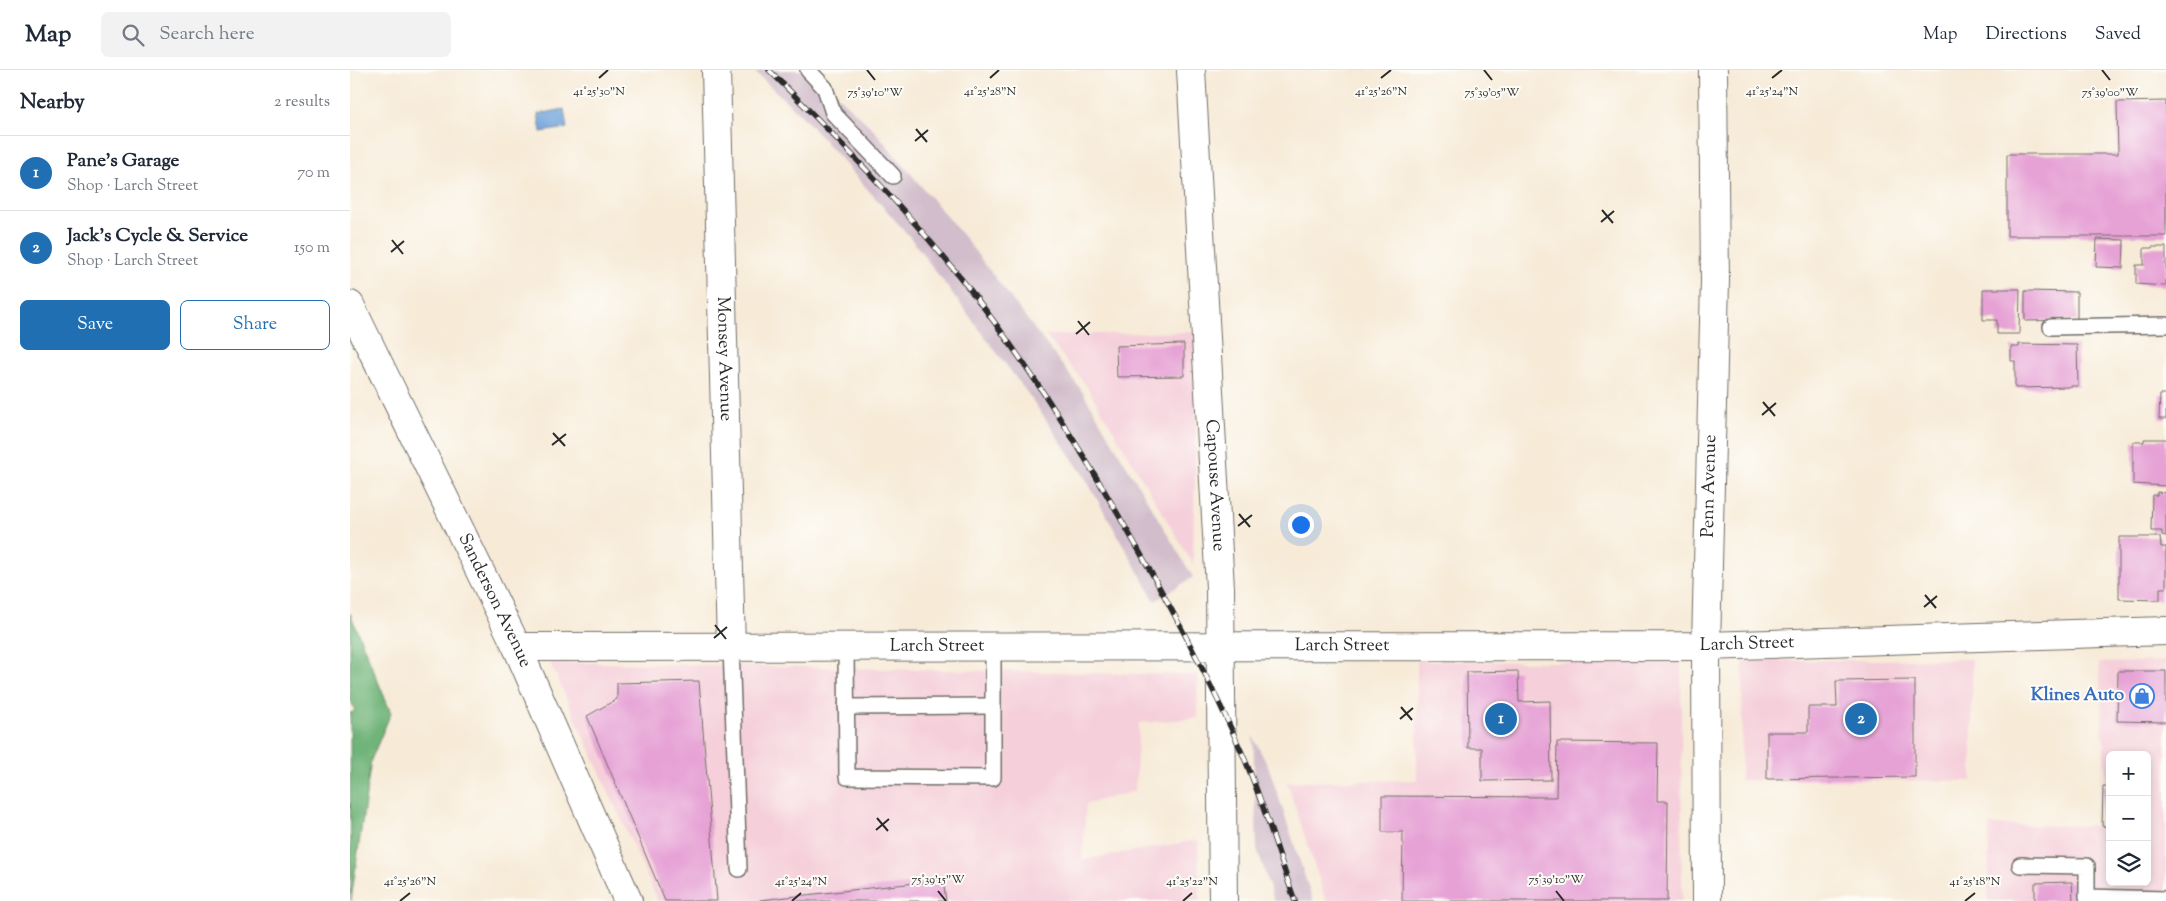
<!DOCTYPE html>
<meta charset="utf-8">
<style>
body{margin:0;font-family:"Sorts Mill Goudy",serif;background:#f2f2f3;color:#1f2937}
.controls{position:absolute;right:15px;bottom:15px;display:grid;overflow:hidden;border-radius:8px;box-shadow:0 2px 8px #0003}
.controls button{width:45px;height:45px;display:grid;place-items:center;padding:0;border:0;border-bottom:1px solid #e0e1e3;background:#fff;color:#1f2937;font:25px sans-serif}
.you{position:absolute;left:950px;top:454px;width:18px;height:18px;margin:-12px;border:4px solid #fff;border-radius:50%;background:#1a73e8;box-shadow:0 0 0 8px #1a73e833}
.badge{display:grid;place-items:center;width:32px;height:32px;border-radius:50%;background:#1f6fb2;color:#fff;font-size:16px;font-weight:700}
.pin{position:absolute;translate:-50% -50%;border:2px solid #fff;box-shadow:0 1px 5px #0006}
.list{margin:0;padding:0;list-style:none}
h2{display:flex;justify-content:space-between;align-items:center;height:65px;margin:0;padding:0 20px;font-size:21px}
h2 small{font-size:16px;font-weight:400;color:#747a83}
.list li{display:grid;grid-template-columns:32px 1fr auto;gap:15px;align-items:center;box-sizing:border-box;height:75px;padding:0 20px;border-top:1px solid #e0e1e3}
.list b{display:block;font-size:19px;white-space:nowrap}
.list p{margin:0;font-size:16px;white-space:nowrap;color:#747a83}
.list em{font-size:16px;font-style:normal;color:#747a83}
.actions{display:flex;gap:10px;padding:15px 20px}
.actions a{flex:1;padding:11px 0;border:1px solid #1f6fb2;border-radius:8px;text-align:center;font-size:18px;color:#1f6fb2}
.actions .main{background:#1f6fb2;color:#fff}
.icon{flex:none;width:28px;height:28px;fill:none;stroke:currentColor;stroke-width:2;stroke-linecap:round;stroke-linejoin:round}
.map{position:relative;flex:none;width:1816px;height:831px;overflow:hidden}
header{display:flex;align-items:center;gap:30px;box-sizing:border-box;height:70px;padding:0 25px;background:#fff;border-bottom:1px solid #e0e1e3}
header strong{font-size:24px}
nav{display:flex;gap:28px;margin-inline-start:auto;font-size:18px}
.search{width:350px;height:45px;background:#f2f2f3;display:flex;align-items:center;gap:12px;box-sizing:border-box;padding:0 18px;border-radius:8px;color:#747a83;font-size:19px}
main{display:flex}
aside{flex:1;background:#fff}
.map>svg:first-child{display:block}
.built{fill:#f5cfda;fill-rule:evenodd}
.industrial{fill:#d1bdcb}
.forest{fill:#6fb479;stroke:#4d7052}
.water{fill:#6ea2da;stroke:#4c6682}
.building{fill:#e6a1d5}
.lines{fill:none;stroke-linecap:round;stroke-linejoin:round}
.lane-casing{stroke:#726e68;stroke-width:18}
.street-casing{stroke:#726e68;stroke-width:30}
.lane{stroke:#fff;stroke-width:15}
.street{stroke:#fff;stroke-width:28}
.rail-casing{stroke:#2b2b2b;stroke-width:5.5}
.rail{stroke:#fdfcf7;stroke-width:4;stroke-dasharray:11;stroke-linecap:butt}
.ticks{fill:none;stroke:#2b2b2b;stroke-width:2}
.labels{text-anchor:middle;dominant-baseline:central;stroke-width:4;stroke-linejoin:round;paint-order:stroke}
.street-label{font-size:18px;fill:#2b2b2b;stroke:#fdfcf7}
.shop-label{font-size:18px;font-weight:bold;fill:#366cbe;stroke:#fdfcf7;text-anchor:end}
.ticks-label{font-size:12px;text-anchor:middle;fill:#2b2b2b;stroke:#fdfcf7;stroke-width:4;stroke-linejoin:round;paint-order:stroke}
</style>
<header>
<strong>Map</strong>
<div class="search"><svg class="icon" aria-label="search" viewBox="0 0 24 24"><circle cx="10" cy="10" r="6"/><path d="M15 15l6 6"/></svg>Search here</div>
<nav><a>Map</a><a>Directions</a><a>Saved</a></nav>
</header>
<main>
<aside>
<h2>Nearby<small>2 results</small></h2>
<ul class="list">
<li><span class="badge">1</span><div><b>Pane's Garage</b><p>Shop · Larch Street</p></div><em>70 m</em></li>
<li><span class="badge">2</span><div><b>Jack's Cycle &amp; Service</b><p>Shop · Larch Street</p></div><em>150 m</em></li>
</ul>
<div class="actions"><a class="main">Save</a><a>Share</a></div>
</aside>
<div class="map">
<svg width="1816" height="831" viewBox="0 0 1816 831">
<rect width="100%" height="100%" fill="#fdfcf7"/>
<filter id="ink" filterUnits="userSpaceOnUse"><feTurbulence type="fractalNoise" baseFrequency=".02" numOctaves="2"/><feDisplacementMap in="SourceGraphic" scale="10" xChannelSelector="R" yChannelSelector="G"/><feConvolveMatrix kernelMatrix="1 2 1 2 8 2 1 2 1" color-interpolation-filters="sRGB"/></filter>
<filter id="wash" filterUnits="userSpaceOnUse"><feTurbulence type="fractalNoise" baseFrequency=".0096" numOctaves="4" result="noise"/><feDisplacementMap in="SourceGraphic" scale="20" xChannelSelector="R" yChannelSelector="G"/><feGaussianBlur stdDeviation="1.12" result="paint"/><feColorMatrix in="noise" values="0 0 0 0 0 0 0 0 0 0 0 0 0 0 0 0 0 1.4 0 .05"/><feComposite in="paint" operator="in"/></filter>
<g filter="url(#wash)">
<rect width="100%" height="100%" fill="#f7ebd8"/>
<g class="built">
<path d="M 848,262 L 843,494 L 736,315 L 695,265 Z"/>
<path d="M 1622,589 L 1622,711 L 1391,710 L 1393,591 Z"/>
<path d="M 1067,591 L 1331,593 L 1332,831 L 976,831 L 937,712 L 1067,710 Z"/>
<path d="M 1816,591 L 1816,831 L 1638,831 L 1639,755 L 1758,756 L 1749,593 ZM 1760,685 L 1797,685 L 1797,812 L 1760,812 Z"/>
<path d="M 200,592 L 847,605 L 848,648 L 789,653 L 785,721 L 736,734 L 732,790 L 848,770 L 850,831 L 308,831 Z"/>
</g>
<g class="industrial">
<path d="M 403,0 L 460,0 L 523,59 L 614,167 L 732,321 L 843,507 L 805,531 L 734,406 L 681,328 L 559,166 L 456,50 Z"/>
<path d="M 903,666 L 920,701 L 963,831 L 924,831 L 907,778 Z"/>
</g>
<path class="forest" d="M 0,543 L 41,643 L 21,690 L 1,831 L 0,643 L 5,641 L 0,628 Z"/>
<path class="water" d="M 214,39 L 217,58 L 191,62 L 188,44 Z"/>
<g id="blocks">
<g class="building">
<path d="M 1816,31 L 1816,166 L 1657,166 L 1657,84 L 1768,84 L 1767,32 Z"/>
<path d="M 1747,169 L 1774,170 L 1773,198 L 1746,197 Z"/>
<path d="M 1802,177 L 1816,177 L 1816,216 L 1786,214 L 1786,195 L 1794,195 L 1794,178 L 1802,178 Z"/>
<path d="M 1633,219 L 1670,219 L 1669,264 L 1647,264 L 1647,250 L 1633,250 Z"/>
<path d="M 1675,221 L 1727,222 L 1727,250 L 1675,251 Z"/>
<path d="M 834,274 L 834,306 L 767,307 L 766,276 Z"/>
<path d="M 1669,274 L 1727,275 L 1728,316 L 1719,316 L 1719,317 L 1665,318 L 1665,291 L 1661,291 L 1661,277 L 1669,277 Z"/>
<path d="M 1810,324 L 1816,324 L 1816,349 L 1809,349 Z"/>
<path d="M 1794,369 L 1816,369 L 1816,416 L 1783,414 L 1783,372 L 1794,372 Z"/>
<path d="M 1807,422 L 1816,423 L 1816,466 L 1812,465 L 1812,461 L 1801,461 L 1802,425 L 1807,425 Z"/>
<path d="M 1769,467 L 1810,467 L 1811,477 L 1816,477 L 1816,518 L 1810,518 L 1810,530 L 1769,529 Z"/>
<path d="M 1168,601 L 1169,632 L 1200,631 L 1201,710 L 1132,711 L 1132,678 L 1118,678 L 1117,602 Z"/>
<path d="M 1768,601 L 1816,601 L 1816,652 L 1767,651 Z"/>
<path d="M 1565,610 L 1565,707 L 1417,709 L 1417,662 L 1458,662 L 1458,637 L 1487,637 L 1486,611 Z"/>
<path d="M 349,611 L 367,831 L 315,831 L 237,646 L 267,629 L 267,613 Z"/>
<path d="M 1207,672 L 1308,673 L 1307,731 L 1318,731 L 1317,831 L 1052,831 L 1053,762 L 1032,762 L 1032,726 L 1206,727 Z"/>
<path d="M 1753,716 L 1760,716 L 1760,757 L 1752,756 Z"/>
<path d="M 593,810 L 596,831 L 410,831 L 410,830 Z"/>
<path d="M 1722,812 L 1723,831 L 1685,831 L 1685,813 Z"/>
</g>
</g>
</g>
<g filter="url(#ink)">
<use href="#blocks" fill-opacity="0" stroke="#726e68" stroke-width="1"/>
<g class="lines">
<defs>
<g id="lane">
<path d="M 458,0 L 475,18 L 483,43 L 543,106"/>
<path d="M 1701,257 L 1816,255"/>
<path d="M 381,577 L 389,799"/>
<path d="M 496,577 L 497,707 L 643,708 L 643,577"/>
<path d="M 496,637 L 643,636"/>
<path d="M 1670,795 L 1737,796 L 1737,827 L 1816,829"/>
</g>
<g id="street">
<path id="s1" d="M 366,0 L 381,577"/>
<path id="s2" d="M 841,0 L 870,518 L 873,831"/>
<path id="s3" d="M 0,235 L 167,577 L 278,831"/>
<path id="s4" d="M 167,577 L 1356,576 L 1816,561"/>
<path id="s5" d="M 1357,831 L 1356,576 L 1365,211 L 1363,0"/>
</g>
</defs>
<use href="#lane" class="lane-casing"/>
<use href="#street" class="street-casing"/>
<use href="#lane" class="lane"/>
<use href="#street" class="street"/>
<defs>
<path id="rail" d="M 419,0 C 490,71 559,142 621,221 C 676,292 724,368 769,446 C 814,523 857,603 893,685 C 913,732 928,783 945,831"/>
</defs>
<use href="#rail" class="rail-casing"/>
<use href="#rail" class="rail"/>
</g>
</g>
<path class="ticks" d="M 517,0 L 525,10M 1134,0 L 1142,10M 1752,0 L 1760,10M 249,8 L 258,0M 640,8 L 649,0M 1031,8 L 1041,0M 1422,8 L 1432,0M 566,59 L 577,72M 565,71 L 578,60M 1252,140 L 1263,153M 1251,152 L 1264,141M 42,170 L 53,184M 41,182 L 54,171M 728,251 L 739,265M 726,264 L 740,252M 1413,332 L 1425,346M 1412,345 L 1426,333M 203,363 L 215,376M 202,375 L 216,364M 889,444 L 900,457M 888,456 L 902,445M 1575,525 L 1586,538M 1574,537 L 1587,526M 365,555 L 376,569M 364,568 L 377,557M 1051,637 L 1062,650M 1050,649 L 1063,638M 527,748 L 538,761M 526,760 L 539,749M 588,821 L 596,831M 1206,821 L 1214,831M 50,831 L 60,823M 442,831 L 451,823M 833,831 L 842,823M 1615,831 L 1625,823"/>
<defs>
<symbol id="shop-ring" viewBox="-11 -11 22 22"><circle r="9.5" fill="#fdfcf7" stroke="#3f7fe0" stroke-width="1.5"/><path d="M-5-2.5h2.3a2.7 3.5 0 0 1 5.4 0H5L5.5 6h-11ZM-1.5-2.5h3a1.5 2.3 0 0 0-3 0Z" fill="#3f7fe0"/></symbol>
</defs>
<g fill-rule="evenodd">
<use href="#shop-ring" x="1778" y="612" width="28" height="28"/>
</g>
<g class="labels">
<g class="street-label">
<text stroke="none"><textPath href="#s1" startOffset="289">Monsey Avenue</textPath></text>
<text stroke="none"><textPath href="#s2" startOffset="416">Capouse Avenue</textPath></text>
<text stroke="none"><textPath href="#s5" startOffset="415">Penn Avenue</textPath></text>
<text stroke="none"><textPath href="#s3" startOffset="329">Sanderson Avenue</textPath></text>
<text stroke="none"><textPath href="#s4" startOffset="1230">Larch Street</textPath></text>
<text stroke="none"><textPath href="#s4" startOffset="420">Larch Street</textPath></text>
<text stroke="none"><textPath href="#s4" startOffset="825">Larch Street</textPath></text>
</g>
<g class="shop-label">
<text x="1774" y="626">Klines Auto</text>
</g>
</g>
<g class="ticks-label">
<text x="249" y="25">41°25'30"N</text>
<text x="640" y="25">41°25'28"N</text>
<text x="1031" y="25">41°25'26"N</text>
<text x="1422" y="25">41°25'24"N</text>
<text x="1760" y="26">75°39'00"W</text>
<text x="1142" y="26">75°39'05"W</text>
<text x="525" y="26">75°39'10"W</text>
<text x="588" y="813">75°39'15"W</text>
<text x="1206" y="813">75°39'10"W</text>
<text x="60" y="815">41°25'26"N</text>
<text x="451" y="815">41°25'24"N</text>
<text x="842" y="815">41°25'22"N</text>
<text x="1625" y="815">41°25'18"N</text>
</g>
</svg>
<div class="controls">
<button>+</button>
<button>−</button>
<button><svg class="icon" aria-label="layers" viewBox="0 0 24 24"><path d="M12 4l9 5-9 5-9-5zM3 14l9 5 9-5"/></svg></button>
</div>
<div class="you"></div>
<div class="pin badge" style="left:1151px;top:649px">1</div>
<div class="pin badge" style="left:1511px;top:649px">2</div>
</div>
</main>
